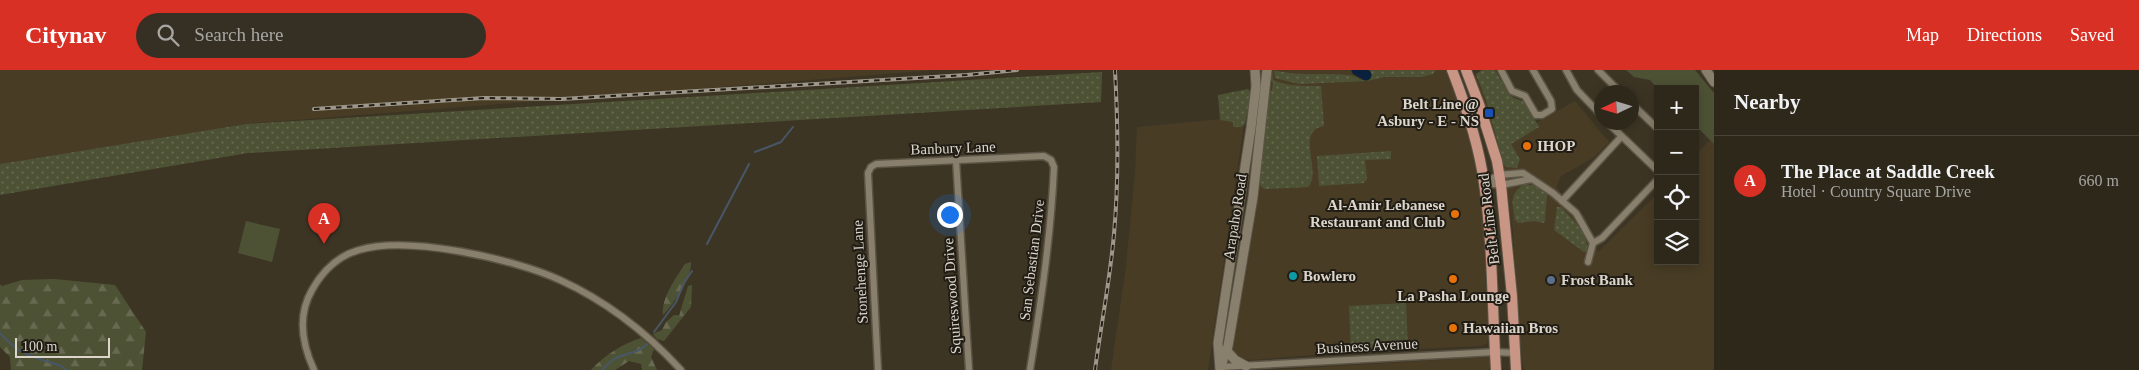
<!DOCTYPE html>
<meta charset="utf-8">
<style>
body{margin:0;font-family:Georgia,serif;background:#363024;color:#f1f3f6}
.controls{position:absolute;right:15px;top:15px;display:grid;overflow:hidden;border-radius:0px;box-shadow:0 2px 12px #0003}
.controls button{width:45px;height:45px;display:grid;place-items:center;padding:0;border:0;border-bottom:1px solid #49443a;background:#2e281b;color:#f1f3f6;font:25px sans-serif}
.compass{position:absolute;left:1594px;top:15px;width:45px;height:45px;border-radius:50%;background:#2e281b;box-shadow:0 2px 12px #0003;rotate:266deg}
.scale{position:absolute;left:15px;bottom:12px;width:95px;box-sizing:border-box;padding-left:5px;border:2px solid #dbd5cb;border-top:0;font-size:14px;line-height:18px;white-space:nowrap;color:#dbd5cb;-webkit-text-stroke:4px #211d15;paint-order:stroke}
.you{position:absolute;left:949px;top:144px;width:18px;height:18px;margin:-12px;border:4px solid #fff;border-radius:50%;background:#1a73e8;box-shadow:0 0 0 8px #1a73e833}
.badge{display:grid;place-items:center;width:32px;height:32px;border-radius:50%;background:#d93025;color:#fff;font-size:16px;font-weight:700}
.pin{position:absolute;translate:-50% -41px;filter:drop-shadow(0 1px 2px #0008)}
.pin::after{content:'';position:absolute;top:26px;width:18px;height:15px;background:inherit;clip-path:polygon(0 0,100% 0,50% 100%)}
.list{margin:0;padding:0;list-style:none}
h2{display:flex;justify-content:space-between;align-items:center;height:65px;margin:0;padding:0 20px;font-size:21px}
h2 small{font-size:16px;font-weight:400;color:#a7a6a3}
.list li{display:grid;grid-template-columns:32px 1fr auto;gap:15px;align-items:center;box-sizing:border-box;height:90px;padding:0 20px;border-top:1px solid #49443a}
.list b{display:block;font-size:19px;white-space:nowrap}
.list p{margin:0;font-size:16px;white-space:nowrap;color:#a7a6a3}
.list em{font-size:16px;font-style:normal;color:#a7a6a3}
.icon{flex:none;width:28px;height:28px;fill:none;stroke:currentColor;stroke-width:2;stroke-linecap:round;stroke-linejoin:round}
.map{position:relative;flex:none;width:1714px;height:300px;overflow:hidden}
header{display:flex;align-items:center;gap:30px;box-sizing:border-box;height:70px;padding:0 25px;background:#d93025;color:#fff}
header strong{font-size:24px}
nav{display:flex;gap:28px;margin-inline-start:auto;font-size:18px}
.search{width:350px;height:45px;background:#363024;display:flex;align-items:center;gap:12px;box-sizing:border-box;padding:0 18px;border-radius:28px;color:#a7a6a3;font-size:19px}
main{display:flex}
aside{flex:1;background:#2e281b}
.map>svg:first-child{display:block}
.built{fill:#483c25}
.grass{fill:url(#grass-dots)}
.forest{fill:url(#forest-firs)}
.green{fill:#4e5235}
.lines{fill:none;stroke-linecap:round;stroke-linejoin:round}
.stream{stroke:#485767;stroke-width:2}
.river{stroke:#09213c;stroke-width:11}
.street-casing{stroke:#5b5445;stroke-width:9}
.secondary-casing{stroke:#5b5445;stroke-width:11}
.primary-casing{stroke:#5b5445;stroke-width:12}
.street{stroke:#897f6d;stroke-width:6}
.secondary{stroke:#897f6d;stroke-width:9}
.primary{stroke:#c99585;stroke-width:10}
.rail-casing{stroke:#9e978a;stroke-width:4}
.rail{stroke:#211d15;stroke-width:2;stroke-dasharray:5.5;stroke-linecap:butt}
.transit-dot{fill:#1a4fb4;stroke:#211d15;stroke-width:2}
.food-dot{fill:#e8710a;stroke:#211d15;stroke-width:2}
.culture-dot{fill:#0f9aa8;stroke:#211d15;stroke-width:2}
.service-dot{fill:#5c6f8a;stroke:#211d15;stroke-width:2}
.labels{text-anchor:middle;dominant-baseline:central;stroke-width:4;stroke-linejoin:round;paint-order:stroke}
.poi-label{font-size:15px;font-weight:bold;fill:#dbd5cb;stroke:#211d15;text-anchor:start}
.street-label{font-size:15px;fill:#dbd5cb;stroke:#211d15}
</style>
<header>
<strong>Citynav</strong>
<div class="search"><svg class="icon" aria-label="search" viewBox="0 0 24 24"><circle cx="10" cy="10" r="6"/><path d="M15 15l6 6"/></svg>Search here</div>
<nav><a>Map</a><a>Directions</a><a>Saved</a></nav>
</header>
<main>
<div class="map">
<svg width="1714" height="300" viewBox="0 0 1714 300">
<defs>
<pattern id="grass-dots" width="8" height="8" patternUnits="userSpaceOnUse" patternTransform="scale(1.25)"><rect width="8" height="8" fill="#4e5235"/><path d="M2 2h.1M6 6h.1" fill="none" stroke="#676a51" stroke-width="1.8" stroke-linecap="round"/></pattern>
<pattern id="forest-firs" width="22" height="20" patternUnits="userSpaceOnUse" patternTransform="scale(1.25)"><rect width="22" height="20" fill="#4e5235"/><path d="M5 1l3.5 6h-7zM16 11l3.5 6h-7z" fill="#676a51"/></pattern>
</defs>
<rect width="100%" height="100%" fill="#3d3524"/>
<g class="built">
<path d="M 0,0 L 937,0 L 246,54 L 0,94 Z"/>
<path d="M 1269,0 L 1446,0 L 1465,52 L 1477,98 L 1482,132 L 1489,265 L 1487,273 L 1481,276 L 1345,282 L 1252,290 L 1243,289 L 1235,284 L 1232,278 Z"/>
<path d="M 1485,0 L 1533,55 L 1575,31 L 1609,72 L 1593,88 L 1561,106 L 1556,118 L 1585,147 L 1598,182 L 1658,123 L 1658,191 L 1695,191 L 1695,85 L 1710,70 L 1714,74 L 1714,300 L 1524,300 L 1519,268 L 1513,162 L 1508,124 L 1489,50 L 1474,6 Z"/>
<path d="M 1222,49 L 1244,53 L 1208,300 L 1111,300 L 1126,196 L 1135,103 L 1137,57 Z"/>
<path d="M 1488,287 L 1493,292 L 1493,300 L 1273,300 Z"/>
</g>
<g class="grass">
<path d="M 1269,0 L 1272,0 L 1273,10 C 1289,17 1304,16 1321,16 L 1324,56 C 1294,61 1323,102 1308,117 L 1264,119 L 1258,113 L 1269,22 L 1272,20 L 1273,12 L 1270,9 Z"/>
<path d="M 1274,0 C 1297,7 1323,2 1348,5 C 1355,5 1358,11 1366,10 L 1371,0 L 1436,0 L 1433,4 L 1422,7 L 1384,7 L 1367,11 L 1299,14 L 1275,8 Z"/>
<path d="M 1482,0 L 1495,0 L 1509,24 L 1514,28 L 1525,32 L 1539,57 L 1511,74 L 1520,89 L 1517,98 L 1506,97 L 1504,95 L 1486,30 L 1476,4 Z"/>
<path d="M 1102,2 L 1101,32 L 248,83 L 0,125 L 0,94 L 246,54 Z"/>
<path d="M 1248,19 L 1251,23 L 1245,54 L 1241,57 L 1233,57 L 1233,52 L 1220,50 L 1218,25 Z"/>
<path d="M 1391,81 L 1391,89 L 1365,90 L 1367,109 L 1364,113 L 1319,116 L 1317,86 Z"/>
<path d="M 1523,115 L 1535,115 L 1547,124 L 1545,151 L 1544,153 L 1534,151 L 1517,153 L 1517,151 L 1515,151 C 1513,134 1508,126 1523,115 Z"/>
<path d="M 1557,137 L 1561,137 C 1572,149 1590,165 1587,182 L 1584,182 L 1554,160 Z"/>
<path d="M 1406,233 L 1408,279 L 1351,282 L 1349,236 Z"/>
</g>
<g class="forest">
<path d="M 691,192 C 692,207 674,234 663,245 C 661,228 676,208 685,194 Z"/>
<path d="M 54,209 L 115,215 L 146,262 L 142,300 L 11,300 L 10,287 L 0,277 L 0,214 L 2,216 L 22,210 Z"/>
<path d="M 692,215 L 691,237 L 664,271 L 657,269 L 653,264 L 662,260 L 666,252 L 674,245 L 679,246 L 688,216 Z"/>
<path d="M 641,268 L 654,279 L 651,287 L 657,300 L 642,300 L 641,294 L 629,291 L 615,300 L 591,300 C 605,285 622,274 641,268 Z"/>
</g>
<g class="green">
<path d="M 1626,0 L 1695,0 L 1714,23 L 1714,74 L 1695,55 L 1695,19 L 1658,19 L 1650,10 L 1634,7 Z"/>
<path d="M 246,151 L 280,159 L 272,192 L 238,183 Z"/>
</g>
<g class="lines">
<g class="stream">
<path d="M 755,82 L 781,72 L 793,57"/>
<path d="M 707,174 L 749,94"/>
<path d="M 654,262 L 676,232 L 684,213 L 692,201"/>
<path d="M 0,263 C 20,286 34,287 61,296 L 66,300"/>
<path d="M 602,300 C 606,296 610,292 614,289 C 624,283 640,283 647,274"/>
</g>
<path class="river" d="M 1357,0 L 1366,5"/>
<defs>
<g id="street">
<path d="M 1501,0 L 1512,21 L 1525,26 L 1536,45 L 1542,45 L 1552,39 L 1551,31 L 1533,0"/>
<path d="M 1566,0 L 1577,20 L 1602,46"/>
<path d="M 1598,0 L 1620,22"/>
<path d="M 1632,34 L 1658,59"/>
<path d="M 1607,52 L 1658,101"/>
<path d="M 956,90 L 969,300"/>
<path d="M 1484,113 L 1499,105 L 1523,103 L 1553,123 L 1576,143 L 1593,173 L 1588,192"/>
<path d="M 1485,113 L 1501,115 L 1532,109"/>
<path d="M 1562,131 L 1621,67"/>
<path d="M 1593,173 L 1602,168 L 1658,109"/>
<path d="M 1220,297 L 1495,282 L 1516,283"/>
<path d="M 314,300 C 302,274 297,246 312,220 C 322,202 338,186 359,180 C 407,165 515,189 560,210 C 606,231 647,263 681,300"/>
<path d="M 878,300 L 868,103 L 871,97 L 876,94 L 1044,86 L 1051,90 L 1054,97 C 1051,165 1041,232 1030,300"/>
</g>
<g id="secondary">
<path d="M 1706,0 L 1714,12"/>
<path d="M 1226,280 L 1235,290 L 1246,296"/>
<path d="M 1222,293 L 1228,276 L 1253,127 L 1267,0"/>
<path d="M 1220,300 L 1218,273 L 1251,58 L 1256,16 L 1255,0"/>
</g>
<g id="primary">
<path d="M 1452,0 C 1466,36 1479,75 1484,113 C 1493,175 1492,238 1496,300"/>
<path d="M 1466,0 L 1479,34 L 1497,91 L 1501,115 L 1512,226 L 1516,300"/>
</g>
</defs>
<use href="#street" class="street-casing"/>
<use href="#secondary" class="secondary-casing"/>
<use href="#primary" class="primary-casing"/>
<use href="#street" class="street"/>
<use href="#secondary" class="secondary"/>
<use href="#primary" class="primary"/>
<defs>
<g id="rail">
<path d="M 314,39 L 484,28 L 562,29 L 967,5 L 1017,0"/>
<path d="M 1095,300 C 1101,255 1110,210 1114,164 C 1119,109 1118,55 1115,0"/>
</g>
</defs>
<use href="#rail" class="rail-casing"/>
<use href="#rail" class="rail"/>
</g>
<rect class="transit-dot" x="1484" y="38" width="10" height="10" rx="2.5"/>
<g class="food-dot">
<circle cx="1527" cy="76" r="5"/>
<circle cx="1455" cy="144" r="5"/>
<circle cx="1453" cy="209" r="5"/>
<circle cx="1453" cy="258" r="5"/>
</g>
<circle class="culture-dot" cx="1293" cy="206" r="5"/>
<circle class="service-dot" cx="1551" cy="210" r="5"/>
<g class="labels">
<g class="poi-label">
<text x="1479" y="34" text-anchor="end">Belt Line @<tspan x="1479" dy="17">Asbury - E - NS</tspan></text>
<text x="1537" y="76">IHOP</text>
<text x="1445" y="135" text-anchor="end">Al-Amir Lebanese<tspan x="1445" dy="17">Restaurant and Club</tspan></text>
<text x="1303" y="206">Bowlero</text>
<text x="1561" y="210">Frost Bank</text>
<text x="1453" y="226" text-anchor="middle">La Pasha Lounge</text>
<text x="1463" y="258">Hawaiian Bros</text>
</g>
<g class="street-label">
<text transform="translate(953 78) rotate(-2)">Banbury Lane</text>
<text transform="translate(1235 147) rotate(-81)">Arapaho Road</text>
<text transform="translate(1489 149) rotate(-97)">Belt Line Road</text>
<text transform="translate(1032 190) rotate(-83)">San Sebastian Drive</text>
<text transform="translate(860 202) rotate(-93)">Stonehenge Lane</text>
<text transform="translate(952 226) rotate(-94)">Squireswood Drive</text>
<text transform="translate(1367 276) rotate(-3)">Business Avenue</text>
</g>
</g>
</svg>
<div class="controls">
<button>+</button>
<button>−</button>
<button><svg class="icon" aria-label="locate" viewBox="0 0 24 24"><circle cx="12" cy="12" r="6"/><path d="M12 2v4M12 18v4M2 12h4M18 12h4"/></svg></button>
<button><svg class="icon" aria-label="layers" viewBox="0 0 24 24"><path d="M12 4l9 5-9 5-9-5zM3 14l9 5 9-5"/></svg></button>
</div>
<svg class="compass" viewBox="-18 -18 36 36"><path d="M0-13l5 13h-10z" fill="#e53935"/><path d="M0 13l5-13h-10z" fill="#a7a6a3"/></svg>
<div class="scale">100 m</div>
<div class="you"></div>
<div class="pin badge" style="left:324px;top:174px">A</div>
</div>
<aside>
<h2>Nearby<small></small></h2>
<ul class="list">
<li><span class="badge">A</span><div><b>The Place at Saddle Creek</b><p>Hotel · Country Square Drive</p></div><em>660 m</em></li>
</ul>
</aside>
</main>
